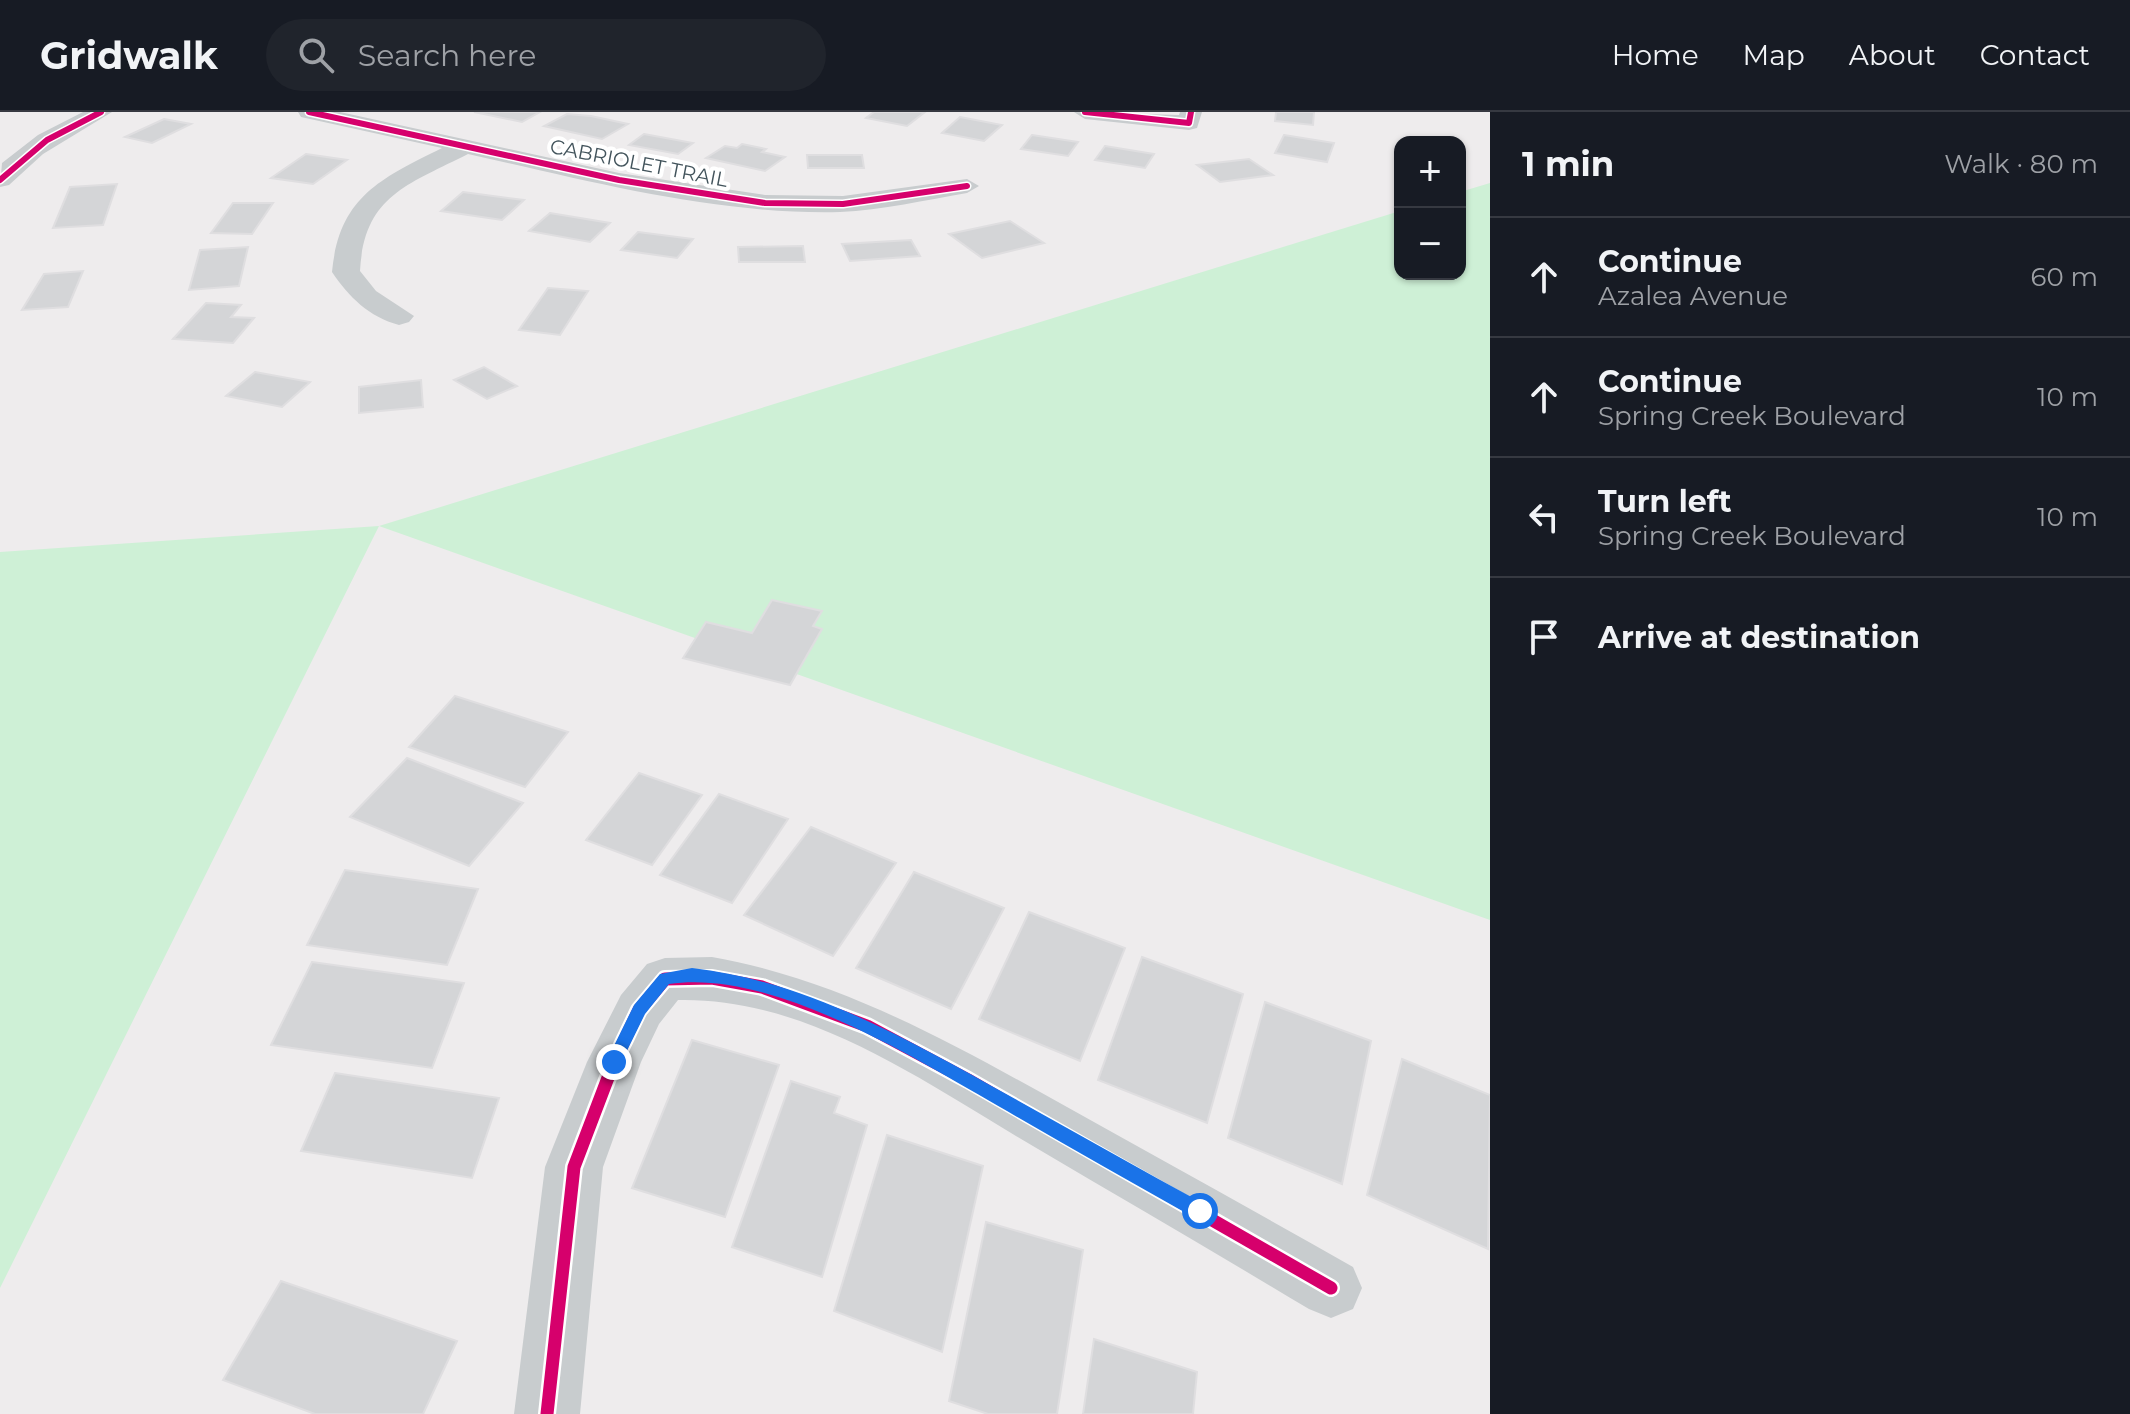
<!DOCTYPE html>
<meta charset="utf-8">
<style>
body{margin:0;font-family:Montserrat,sans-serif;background:#20242c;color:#f1f3f6}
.controls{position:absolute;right:24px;top:24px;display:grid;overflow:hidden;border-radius:16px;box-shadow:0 2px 6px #0004}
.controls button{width:72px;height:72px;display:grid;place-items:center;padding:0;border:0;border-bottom:2px solid #363941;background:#171b24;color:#f1f3f6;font:40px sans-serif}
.stop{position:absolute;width:24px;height:24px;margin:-18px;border:6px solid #1a73e8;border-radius:50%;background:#fff}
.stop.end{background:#1a73e8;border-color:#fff;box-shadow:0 2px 8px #0008}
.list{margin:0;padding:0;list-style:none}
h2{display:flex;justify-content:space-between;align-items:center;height:104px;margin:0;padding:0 32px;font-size:34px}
h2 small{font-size:26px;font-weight:400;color:#9ea1a6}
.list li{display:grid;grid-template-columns:52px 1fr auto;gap:24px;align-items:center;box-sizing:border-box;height:120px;padding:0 32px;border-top:2px solid #363941}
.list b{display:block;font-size:30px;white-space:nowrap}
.list p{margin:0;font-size:26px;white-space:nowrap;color:#9ea1a6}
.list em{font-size:26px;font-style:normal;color:#9ea1a6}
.icon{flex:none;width:44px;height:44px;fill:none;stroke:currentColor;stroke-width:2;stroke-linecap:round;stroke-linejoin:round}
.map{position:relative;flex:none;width:1490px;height:1302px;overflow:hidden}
header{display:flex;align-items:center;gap:48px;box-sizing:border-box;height:112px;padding:0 40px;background:#171b24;border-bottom:2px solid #363941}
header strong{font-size:38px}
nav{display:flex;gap:44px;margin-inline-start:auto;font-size:28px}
.search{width:560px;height:72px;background:#20242c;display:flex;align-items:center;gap:20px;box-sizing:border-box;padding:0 28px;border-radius:44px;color:#9ea1a6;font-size:30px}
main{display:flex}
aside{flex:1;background:#171b24}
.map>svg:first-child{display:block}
.green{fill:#cef0d6}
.building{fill:#d4d5d7;stroke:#dfdee0;stroke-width:2}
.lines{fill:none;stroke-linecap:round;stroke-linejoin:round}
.minor{fill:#c8ccce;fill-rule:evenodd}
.cycleway-far1-casing{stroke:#fff;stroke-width:9}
.cycleway-casing{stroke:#fff;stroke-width:18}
.cycleway-far1{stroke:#d6006c;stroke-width:6}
.cycleway{stroke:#d6006c;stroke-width:13}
.route{fill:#1a73e8}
.labels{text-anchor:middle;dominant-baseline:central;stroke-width:8;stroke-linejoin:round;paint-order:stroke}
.far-street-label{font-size:20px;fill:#42535b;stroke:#fff}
</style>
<header>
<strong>Gridwalk</strong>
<div class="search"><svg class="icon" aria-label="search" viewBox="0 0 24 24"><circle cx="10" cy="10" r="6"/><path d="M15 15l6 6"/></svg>Search here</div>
<nav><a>Home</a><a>Map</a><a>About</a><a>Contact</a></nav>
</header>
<main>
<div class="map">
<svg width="1490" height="1302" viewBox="0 0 1490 1302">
<rect width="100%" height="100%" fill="#eeeced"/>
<path class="green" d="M 1490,71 L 1490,808 L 379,414 L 0,1176 L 0,440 L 379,414 L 1400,99 L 1400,162 L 1460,162 L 1460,80 Z"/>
<g class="building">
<path d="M 474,0 L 540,0 L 522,10 Z"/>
<path d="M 874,0 L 925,0 L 907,14 L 866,6 Z"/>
<path d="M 1276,0 L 1314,0 L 1313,13 L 1275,9 Z"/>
<path d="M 567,2 L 591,4 L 628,12 L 602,27 L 544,14 Z"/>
<path d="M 960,5 L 1002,13 L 984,29 L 942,21 Z"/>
<path d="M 164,7 L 191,12 L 152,31 L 125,25 Z"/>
<path d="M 644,22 L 693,31 L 678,42 L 629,33 Z"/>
<path d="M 1032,23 L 1078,30 L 1068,44 L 1021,37 Z"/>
<path d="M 1284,23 L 1334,31 L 1327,50 L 1275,41 Z"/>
<path d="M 742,32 L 766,37 L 762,40 L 785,45 L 765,59 L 706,46 L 725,34 L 737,36 Z"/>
<path d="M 1105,34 L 1154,42 L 1145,56 L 1095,48 Z"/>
<path d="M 306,42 L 347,48 L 313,72 L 271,66 Z"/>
<path d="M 807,43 L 862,43 L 864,56 L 808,56 Z"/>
<path d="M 1249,47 L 1273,63 L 1220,70 L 1197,53 Z"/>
<path d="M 117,72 L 103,113 L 53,116 L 70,75 Z"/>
<path d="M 463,80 L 524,88 L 502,108 L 441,99 Z"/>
<path d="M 233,91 L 273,91 L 252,122 L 211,121 Z"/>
<path d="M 550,101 L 610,111 L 590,130 L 529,119 Z"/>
<path d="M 1010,109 L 1044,131 L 982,146 L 949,122 Z"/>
<path d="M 638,120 L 693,127 L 677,146 L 621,138 Z"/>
<path d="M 911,128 L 920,144 L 850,149 L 842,132 Z"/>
<path d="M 803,134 L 805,150 L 739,150 L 738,135 Z"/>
<path d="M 248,135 L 239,174 L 189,178 L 200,138 Z"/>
<path d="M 83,159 L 68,195 L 22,198 L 44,162 Z"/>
<path d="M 548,176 L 588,179 L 560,223 L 519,218 Z"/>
<path d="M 206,191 L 241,193 L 231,205 L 254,206 L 233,231 L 173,227 Z"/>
<path d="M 484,255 L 517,274 L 487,287 L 454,268 Z"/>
<path d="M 255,260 L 310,270 L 282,295 L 226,284 Z"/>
<path d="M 421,268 L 423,295 L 359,301 L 359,275 Z"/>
<path d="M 772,488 L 822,499 L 813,514 L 822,517 L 790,573 L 683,546 L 706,510 L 752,521 Z"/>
<path d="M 455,584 L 568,620 L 525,675 L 409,635 Z"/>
<path d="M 407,646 L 523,691 L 469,754 L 350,705 Z"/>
<path d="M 639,661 L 702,683 L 652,753 L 586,728 Z"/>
<path d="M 719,682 L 788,707 L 732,791 L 660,763 Z"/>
<path d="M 811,715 L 896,751 L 833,844 L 744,803 Z"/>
<path d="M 345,758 L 478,777 L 447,853 L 307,833 Z"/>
<path d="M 914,760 L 1004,796 L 951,897 L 856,856 Z"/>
<path d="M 1029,800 L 1125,836 L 1080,949 L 979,907 Z"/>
<path d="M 1142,845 L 1243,882 L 1207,1011 L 1098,968 Z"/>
<path d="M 312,850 L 464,871 L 432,956 L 271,933 Z"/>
<path d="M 1265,890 L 1371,929 L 1342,1072 L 1228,1026 Z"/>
<path d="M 692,928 L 779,953 L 725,1105 L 632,1076 Z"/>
<path d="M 1402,947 L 1490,983 L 1488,1137 L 1367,1083 Z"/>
<path d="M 335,961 L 499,986 L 472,1066 L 301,1039 Z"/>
<path d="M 791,969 L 840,985 L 834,1001 L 867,1013 L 822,1165 L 732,1135 Z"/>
<path d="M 887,1023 L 983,1054 L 942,1240 L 834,1199 Z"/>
<path d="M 986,1110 L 1083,1138 L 1057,1302 L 988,1302 L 949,1289 Z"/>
<path d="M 281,1169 L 457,1229 L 423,1302 L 315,1302 L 223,1268 Z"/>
<path d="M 1094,1227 L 1197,1260 L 1193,1302 L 1083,1302 Z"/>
</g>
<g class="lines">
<g class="minor">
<path d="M 83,0 L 112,0 L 43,42 L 9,73 L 0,75 L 2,51 L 38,23 Z"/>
<path d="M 298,0 L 340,0 L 619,61 L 765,83 L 843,84 L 967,67 L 979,74 L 967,81 C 926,88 882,98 840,100 C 715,103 589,69 468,42 C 407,73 364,84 360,159 L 376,179 L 414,204 L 409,210 L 399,213 C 369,205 349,185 332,160 C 339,85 380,67 442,36 L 301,5 Z"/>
<path d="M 1074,0 L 1179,3 L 1180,0 L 1202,0 L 1197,16 L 1189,18 L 1085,7 Z"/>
<path d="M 712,845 C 842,868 953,932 1067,995 C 1162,1048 1258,1101 1353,1155 L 1362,1176 L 1353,1197 L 1331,1206 L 1309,1197 C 1219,1143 1128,1090 1038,1037 C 928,973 810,885 678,888 L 659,912 L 641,950 L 603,1055 L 580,1302 L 514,1302 L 545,1055 L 587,950 L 621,883 L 647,852 L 665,846 Z"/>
</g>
<defs>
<g id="cycleway-far1">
<path d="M 309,0 L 619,68 L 765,91 L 843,92 L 967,74"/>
<path d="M 1085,0 L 1189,11 L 1191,0"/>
<path d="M 0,68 L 47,28 L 101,0"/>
</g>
<path id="cycleway" d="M 547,1302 L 574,1055 L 614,950 L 639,898 L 665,867 L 712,866 L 762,875 L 867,914 L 968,968 L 1331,1176"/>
</defs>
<use href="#cycleway-far1" class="cycleway-far1-casing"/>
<use href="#cycleway" class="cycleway-casing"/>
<use href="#cycleway-far1" class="cycleway-far1"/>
<use href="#cycleway" class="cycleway"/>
</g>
<path class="route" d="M 692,856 C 807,869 909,928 1008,983 C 1074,1020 1140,1057 1206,1093 L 1206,1105 L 1193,1105 C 1131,1070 1069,1035 1007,999 C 919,949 773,856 669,872 L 645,902 L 619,955 L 608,955 L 606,950 L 634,893 L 660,862 Z"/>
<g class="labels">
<g class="far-street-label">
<text transform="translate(639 51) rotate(11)">CABRIOLET TRAIL</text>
</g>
</g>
</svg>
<div class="controls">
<button>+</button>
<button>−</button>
</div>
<div class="stop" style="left:1200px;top:1099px"></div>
<div class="stop end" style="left:614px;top:950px"></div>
</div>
<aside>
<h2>1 min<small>Walk · 80 m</small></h2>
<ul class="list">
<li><svg class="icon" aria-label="ahead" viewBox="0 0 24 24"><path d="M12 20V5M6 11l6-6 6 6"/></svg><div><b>Continue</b><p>Azalea Avenue</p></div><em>60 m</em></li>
<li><svg class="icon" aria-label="ahead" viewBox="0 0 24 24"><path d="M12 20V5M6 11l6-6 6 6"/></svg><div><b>Continue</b><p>Spring Creek Boulevard</p></div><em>10 m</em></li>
<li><svg class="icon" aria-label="left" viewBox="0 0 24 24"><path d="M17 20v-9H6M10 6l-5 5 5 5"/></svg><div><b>Turn left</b><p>Spring Creek Boulevard</p></div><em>10 m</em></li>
<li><svg class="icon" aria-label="arrive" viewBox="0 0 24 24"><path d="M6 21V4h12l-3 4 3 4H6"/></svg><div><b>Arrive at destination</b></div></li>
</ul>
</aside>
</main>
